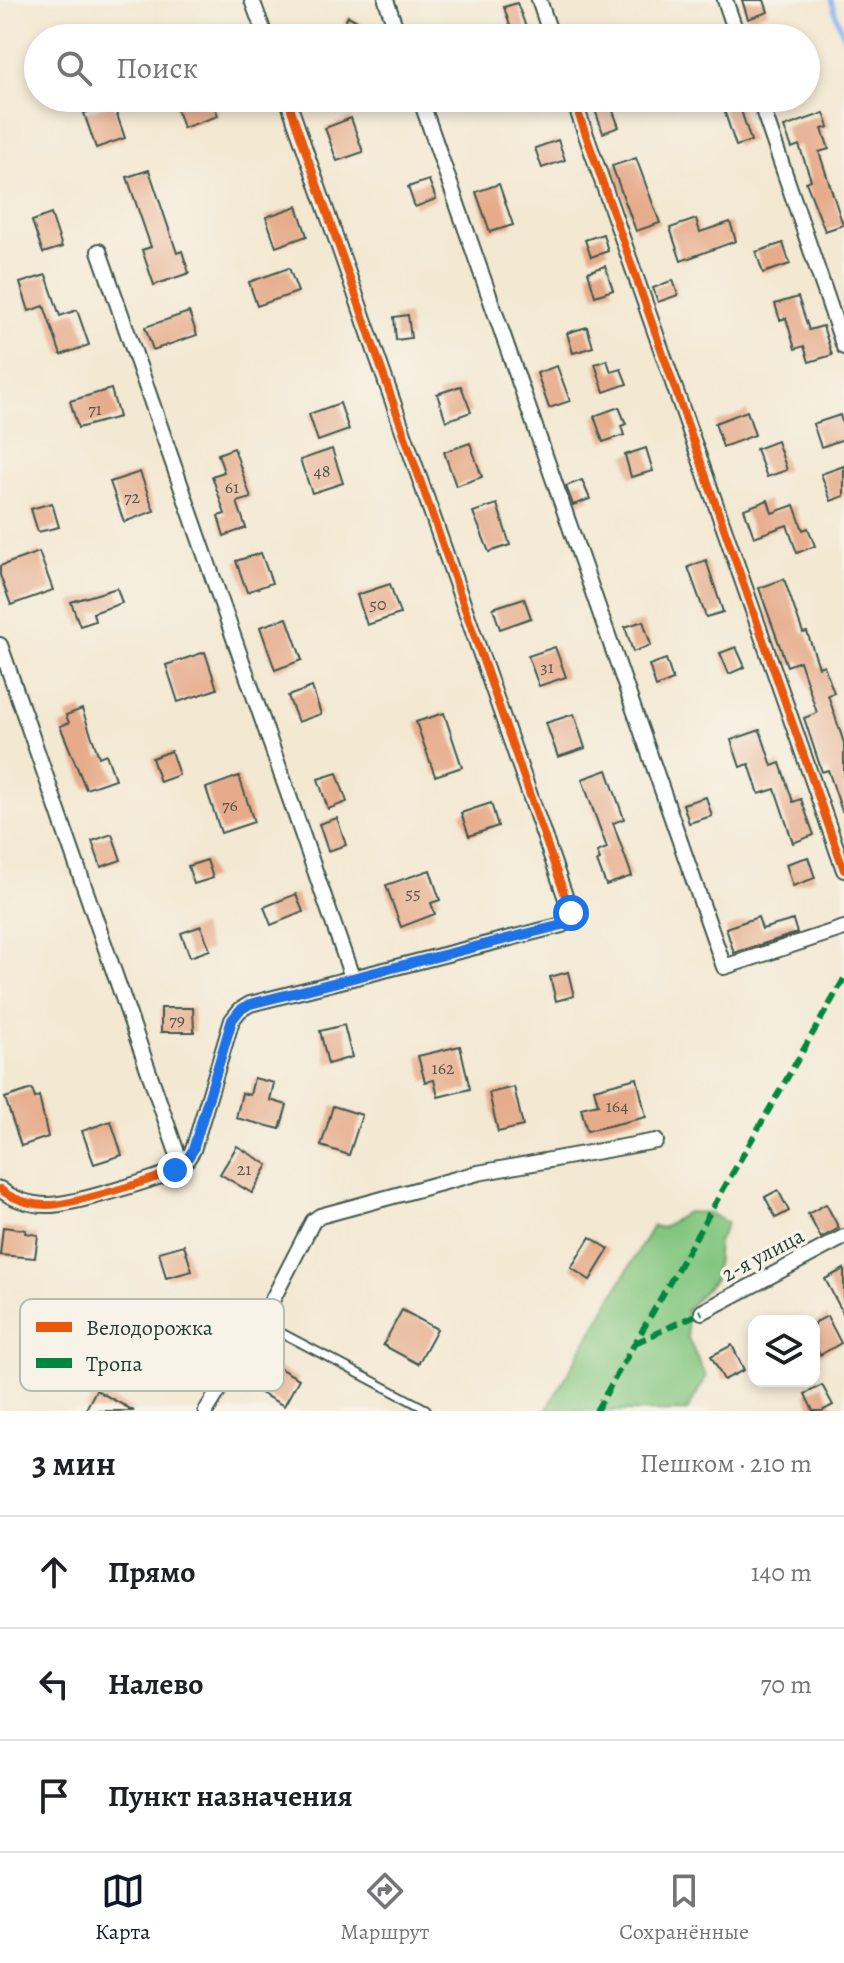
<!DOCTYPE html>
<html lang="ru">
<meta charset="utf-8">
<style>
body{margin:0;font-family:Alegreya,serif;background:#f6f6f6;color:#202124}
.controls{position:absolute;right:24px;bottom:24px;display:grid;overflow:hidden;border-radius:16px;box-shadow:0 4px 12px #0003}
.controls button{width:72px;height:72px;display:grid;place-items:center;padding:0;border:0;border-bottom:2px solid #e0e0e0;background:#fff;color:#202124;font:40px sans-serif}
.stop{position:absolute;width:24px;height:24px;margin:-18px;border:6px solid #1a73e8;border-radius:50%;background:#fff}
.stop.end{background:#1a73e8;border-color:#fff;box-shadow:0 2px 8px #0008}
.list{margin:0;padding:0;list-style:none}
h2{display:flex;justify-content:space-between;align-items:center;height:104px;margin:0;padding:0 32px;font-size:34px}
h2 small{font-size:26px;font-weight:400;color:#757577}
.list li{display:grid;grid-template-columns:52px 1fr auto;gap:24px;align-items:center;box-sizing:border-box;height:112px;padding:0 32px;border-top:2px solid #e0e0e0}
.list b{display:block;font-size:30px;white-space:nowrap}
.list em{font-size:26px;font-style:normal;color:#757577}
.icon{flex:none;width:44px;height:44px;fill:none;stroke:currentColor;stroke-width:2;stroke-linecap:round;stroke-linejoin:round}
.map{position:relative;flex:none;width:844px;height:1411px;overflow:hidden}
.search{position:absolute;background:#fff;box-shadow:0 4px 12px #0003;left:24px;right:24px;top:24px;height:88px;display:flex;align-items:center;gap:20px;box-sizing:border-box;padding:0 28px;border-radius:44px;color:#757577;font-size:30px}
.sheet{height:440px;background:#fff}
nav{display:flex;justify-content:space-around;align-items:center;box-sizing:border-box;height:112px;border-top:2px solid #e0e0e0;background:#fff;font-size:22px;color:#757577}
nav a{display:grid;justify-items:center;gap:4px}
nav .on{color:#111827}
.map>svg:first-child{display:block}
.green{fill:#83c67f;stroke:#51825a;stroke-width:2}
.lines{fill:none;stroke-linecap:round;stroke-linejoin:round}
.stream{stroke:#82b1ec;stroke-width:5}
.building{fill:#e6ab8a}
.service-casing{stroke:#3f574c;stroke-width:11}
.minor-casing{stroke:#3f574c;stroke-width:18}
.service{stroke:#fff;stroke-width:7}
.minor{stroke:#fff;stroke-width:14}
.quiet{stroke:#00873e;stroke-width:6;stroke-dasharray:12 6;stroke-linecap:butt}
.cycleway-casing{stroke:#f7f3e8;stroke-width:13}
.cycleway{stroke:#e8590c;stroke-width:8}
.route{stroke:#1a73e8;stroke-width:10}
.labels{text-anchor:middle;dominant-baseline:central;stroke-width:7;stroke-linejoin:round;paint-order:stroke}
.number-label{font-size:18px;fill:#51584a}
.street-label{font-size:22px;fill:#1f3d34;stroke:#f7f3e8}
.key{fill:#f7f3e8;stroke:#b6bcb2;stroke-width:2}
.key-label{font-size:22px;fill:#1f3d34}
</style>
<div class="map">
<svg width="844" height="1411" viewBox="0 0 844 1411">
<rect width="100%" height="100%" fill="#f7f3e8"/>
<filter id="ink" filterUnits="userSpaceOnUse"><feTurbulence type="fractalNoise" baseFrequency=".0125" numOctaves="2"/><feDisplacementMap in="SourceGraphic" scale="16" xChannelSelector="R" yChannelSelector="G"/><feConvolveMatrix kernelMatrix="1 2 1 2 8 2 1 2 1" color-interpolation-filters="sRGB"/></filter>
<filter id="wash" filterUnits="userSpaceOnUse"><feTurbulence type="fractalNoise" baseFrequency=".006" numOctaves="4" result="noise"/><feDisplacementMap in="SourceGraphic" scale="32" xChannelSelector="R" yChannelSelector="G"/><feGaussianBlur stdDeviation="1.8" result="paint"/><feColorMatrix in="noise" values="0 0 0 0 0 0 0 0 0 0 0 0 0 0 0 0 0 1.4 0 .05"/><feComposite in="paint" operator="in"/></filter>
<g filter="url(#wash)">
<rect width="100%" height="100%" fill="#f3e8d2"/>
<path class="green" d="M 687,1212 L 709,1213 L 727,1223 L 718,1242 L 715,1279 L 686,1310 L 688,1339 L 706,1377 L 687,1411 L 546,1411 L 653,1226 L 662,1228 Z"/>
<g class="lines">
<path class="stream" d="M 831,0 L 844,38"/>
</g>
<g id="blocks">
<g class="building">
<path d="M 742,0 L 764,0 L 768,12 L 748,19 Z"/>
<path d="M 517,3 L 526,27 L 512,32 L 504,7 Z"/>
<path d="M 348,16 L 388,38 L 358,38 L 341,29 Z"/>
<path d="M 173,98 L 212,98 L 218,116 L 183,128 Z"/>
<path d="M 591,98 L 608,98 L 619,127 L 603,133 Z"/>
<path d="M 720,98 L 737,98 L 751,141 L 736,146 Z"/>
<path d="M 113,103 L 125,138 L 96,148 L 84,113 Z"/>
<path d="M 824,113 L 829,127 L 822,129 L 829,149 L 819,152 L 843,225 L 825,231 L 806,182 L 811,180 L 799,145 L 792,148 L 784,127 Z"/>
<path d="M 351,118 L 363,152 L 337,161 L 325,128 Z"/>
<path d="M 558,140 L 565,160 L 542,168 L 535,148 Z"/>
<path d="M 636,158 L 660,223 L 636,231 L 612,166 Z"/>
<path d="M 149,170 L 177,253 L 182,251 L 189,273 L 154,285 L 142,250 L 151,247 L 127,177 Z"/>
<path d="M 429,180 L 436,199 L 415,207 L 408,187 Z"/>
<path d="M 499,184 L 513,225 L 490,232 L 476,192 Z"/>
<path d="M 297,206 L 307,236 L 276,247 L 266,217 Z"/>
<path d="M 51,214 L 62,247 L 43,253 L 32,221 Z"/>
<path d="M 696,219 L 700,232 L 730,222 L 736,241 L 681,261 L 670,228 Z"/>
<path d="M 603,234 L 608,251 L 591,257 L 585,240 Z"/>
<path d="M 783,243 L 790,264 L 763,273 L 756,252 Z"/>
<path d="M 605,266 L 613,290 L 595,296 L 588,272 Z"/>
<path d="M 289,268 L 298,292 L 257,306 L 249,282 Z"/>
<path d="M 46,275 L 60,316 L 77,310 L 89,345 L 61,355 L 44,306 L 29,311 L 20,283 Z"/>
<path d="M 673,280 L 678,295 L 658,302 L 653,288 Z"/>
<path d="M 798,297 L 809,330 L 823,326 L 832,355 L 809,362 L 804,346 L 795,349 L 786,318 L 780,320 L 775,304 Z"/>
<path d="M 189,312 L 197,335 L 153,350 L 145,327 Z"/>
<path d="M 408,315 L 411,338 L 396,340 L 394,317 Z"/>
<path d="M 587,327 L 593,347 L 573,353 L 567,333 Z"/>
<path d="M 607,360 L 611,372 L 621,369 L 627,384 L 604,392 L 595,364 Z"/>
<path d="M 557,366 L 570,401 L 549,408 L 537,373 Z"/>
<path d="M 461,386 L 471,412 L 446,421 L 437,394 Z"/>
<path d="M 111,389 L 119,417 L 78,428 L 70,401 Z"/>
<path d="M 340,403 L 349,430 L 318,441 L 309,414 Z"/>
<path d="M 619,407 L 626,424 L 621,426 L 624,435 L 603,442 L 594,416 Z"/>
<path d="M 747,411 L 755,435 L 723,447 L 715,423 Z"/>
<path d="M 840,415 L 844,428 L 844,439 L 821,447 L 813,424 Z"/>
<path d="M 777,441 L 787,470 L 767,477 L 756,449 Z"/>
<path d="M 470,443 L 482,477 L 456,486 L 444,452 Z"/>
<path d="M 234,448 L 251,498 L 237,502 L 246,528 L 224,536 L 218,516 L 225,514 L 212,476 L 224,472 L 218,454 Z"/>
<path d="M 646,448 L 653,471 L 631,477 L 625,455 Z"/>
<path d="M 332,449 L 343,483 L 312,493 L 300,460 Z"/>
<path d="M 844,466 L 844,496 L 831,501 L 821,474 Z"/>
<path d="M 140,472 L 154,511 L 124,522 L 110,482 Z"/>
<path d="M 582,480 L 590,499 L 573,505 L 566,486 Z"/>
<path d="M 768,500 L 772,513 L 794,505 L 803,530 L 808,528 L 815,546 L 797,553 L 787,525 L 754,537 L 744,509 Z"/>
<path d="M 52,503 L 59,527 L 38,532 L 31,509 Z"/>
<path d="M 497,504 L 510,545 L 489,552 L 473,512 Z"/>
<path d="M 39,552 L 53,590 L 11,605 L 0,575 L 0,566 Z"/>
<path d="M 261,553 L 272,583 L 247,592 L 236,561 Z"/>
<path d="M 706,560 L 723,612 L 706,617 L 688,567 Z"/>
<path d="M 784,579 L 803,633 L 807,632 L 819,667 L 824,665 L 834,693 L 828,695 L 844,743 L 844,810 L 842,811 L 828,770 L 822,772 L 804,718 L 817,713 L 800,661 L 787,666 L 759,588 Z"/>
<path d="M 390,584 L 400,614 L 367,625 L 357,595 Z"/>
<path d="M 117,588 L 122,603 L 93,613 L 95,621 L 80,626 L 71,602 Z"/>
<path d="M 524,598 L 531,618 L 500,629 L 493,608 Z"/>
<path d="M 287,618 L 302,660 L 275,670 L 260,627 Z"/>
<path d="M 643,621 L 651,645 L 633,652 L 625,627 Z"/>
<path d="M 555,647 L 566,677 L 539,686 L 528,656 Z"/>
<path d="M 736,647 L 745,667 L 729,674 L 720,653 Z"/>
<path d="M 205,652 L 217,689 L 178,702 L 166,665 Z"/>
<path d="M 666,659 L 673,680 L 656,687 L 649,665 Z"/>
<path d="M 312,687 L 321,714 L 298,722 L 288,696 Z"/>
<path d="M 82,709 L 99,757 L 106,754 L 115,779 L 86,789 L 60,726 L 69,723 L 66,715 Z"/>
<path d="M 444,713 L 462,767 L 435,776 L 416,722 Z"/>
<path d="M 574,714 L 585,748 L 558,757 L 546,723 Z"/>
<path d="M 760,730 L 772,766 L 780,763 L 793,802 L 801,799 L 814,835 L 793,843 L 775,789 L 759,794 L 749,764 L 740,767 L 731,740 Z"/>
<path d="M 171,751 L 179,775 L 160,782 L 152,758 Z"/>
<path d="M 607,770 L 624,819 L 613,823 L 632,876 L 606,885 L 597,861 L 600,860 L 597,852 L 607,848 L 582,779 Z"/>
<path d="M 337,773 L 347,802 L 328,809 L 318,779 Z"/>
<path d="M 239,776 L 254,822 L 221,833 L 206,788 Z"/>
<path d="M 706,797 L 712,816 L 689,823 L 683,804 Z"/>
<path d="M 491,803 L 498,826 L 469,836 L 461,813 Z"/>
<path d="M 337,818 L 346,845 L 328,851 L 319,824 Z"/>
<path d="M 112,834 L 121,860 L 101,867 L 92,841 Z"/>
<path d="M 808,857 L 815,878 L 793,886 L 786,864 Z"/>
<path d="M 207,860 L 213,878 L 194,884 L 188,866 Z"/>
<path d="M 430,870 L 440,900 L 431,903 L 435,914 L 401,927 L 386,885 Z"/>
<path d="M 296,894 L 303,912 L 271,925 L 264,907 Z"/>
<path d="M 758,917 L 762,929 L 793,920 L 797,933 L 734,953 L 726,928 Z"/>
<path d="M 201,926 L 210,950 L 190,957 L 181,933 Z"/>
<path d="M 568,972 L 574,996 L 556,1001 L 550,977 Z"/>
<path d="M 161,1008 L 193,1008 L 194,1032 L 161,1032 Z"/>
<path d="M 344,1025 L 352,1057 L 328,1064 L 320,1031 Z"/>
<path d="M 460,1046 L 470,1089 L 438,1097 L 434,1080 L 425,1082 L 418,1056 Z"/>
<path d="M 254,1078 L 274,1083 L 270,1100 L 287,1105 L 280,1129 L 236,1118 L 242,1093 L 250,1095 Z"/>
<path d="M 637,1078 L 646,1117 L 587,1131 L 581,1108 L 598,1104 L 594,1089 Z"/>
<path d="M 514,1087 L 523,1126 L 498,1132 L 489,1093 Z"/>
<path d="M 32,1089 L 35,1098 L 39,1096 L 48,1137 L 21,1146 L 5,1098 Z"/>
<path d="M 333,1106 L 362,1115 L 349,1155 L 321,1146 Z"/>
<path d="M 111,1121 L 122,1155 L 94,1164 L 82,1131 Z"/>
<path d="M 237,1146 L 268,1165 L 252,1193 L 220,1174 Z"/>
<path d="M 778,1190 L 789,1211 L 776,1218 L 765,1197 Z"/>
<path d="M 826,1204 L 839,1228 L 821,1238 L 808,1214 Z"/>
<path d="M 3,1227 L 26,1230 L 25,1233 L 38,1235 L 35,1258 L 0,1255 Z"/>
<path d="M 590,1237 L 609,1249 L 590,1280 L 571,1268 Z"/>
<path d="M 184,1245 L 192,1271 L 166,1278 L 159,1252 Z"/>
<path d="M 844,1269 L 844,1315 L 825,1279 Z"/>
<path d="M 402,1310 L 437,1329 L 418,1364 L 383,1345 Z"/>
<path d="M 827,1316 L 841,1343 L 820,1355 L 814,1344 L 814,1323 Z"/>
<path d="M 732,1345 L 744,1370 L 724,1380 L 711,1356 Z"/>
<path d="M 268,1362 L 299,1379 L 284,1406 L 253,1389 Z"/>
<path d="M 822,1385 L 833,1405 L 822,1411 L 813,1411 L 805,1394 Z"/>
<path d="M 96,1390 L 134,1411 L 85,1411 Z"/>
</g>
</g>
</g>
<g filter="url(#ink)">
<use href="#blocks" fill-opacity="0" stroke="#3f574c" stroke-width="2"/>
<g class="lines">
<defs>
<g id="service">
<path d="M 261,1322 L 426,1409"/>
<path d="M 123,1327 L 226,1378"/>
</g>
<g id="minor">
<path d="M 252,0 L 266,38"/>
<path d="M 386,0 L 399,38"/>
<path d="M 539,0 L 552,38"/>
<path d="M 725,0 L 738,38"/>
<path d="M 420,98 L 724,967 L 844,928"/>
<path d="M 573,98 L 844,870"/>
<path d="M 759,98 L 844,347"/>
<path d="M 99,251 L 352,977"/>
<path d="M 0,645 L 182,1167"/>
<path d="M 0,1189 C 12,1199 31,1205 47,1205 C 69,1206 161,1178 182,1167 L 193,1150 L 232,1020 L 240,1010 L 250,1004 L 562,925 L 569,921 L 571,913 L 287,98"/>
<path d="M 702,1312 L 844,1237"/>
<path d="M 206,1411 L 261,1322 L 313,1221 L 320,1216 L 478,1173 L 656,1141"/>
</g>
</defs>
<use href="#service" class="service-casing"/>
<use href="#minor" class="minor-casing"/>
<use href="#service" class="service"/>
<use href="#minor" class="minor"/>
<g class="quiet">
<path d="M 635,1343 L 702,1312"/>
<path d="M 596,1411 L 844,979"/>
</g>
<defs>
<g id="cycleway">
<path d="M 573,98 L 844,870"/>
<path d="M 0,1189 C 12,1199 31,1205 47,1205 C 69,1206 161,1178 182,1167 L 193,1150 L 232,1020 L 240,1010 L 250,1004 L 562,925 L 569,921 L 571,913 L 287,98"/>
</g>
</defs>
<use href="#cycleway" class="cycleway-casing"/>
<use href="#cycleway" class="cycleway"/>
</g>
</g>
<g class="lines" filter="url(#ink)">
<path class="route" d="M 175,1170 L 182,1167 L 193,1150 L 232,1020 L 240,1010 L 250,1004 L 562,925 L 569,921 L 571,913"/>
</g>
<g class="labels">
<g class="number-label">
<text x="95" y="409">71</text>
<text x="322" y="471">48</text>
<text x="232" y="487">61</text>
<text x="132" y="497">72</text>
<text x="378" y="604">50</text>
<text x="547" y="667">31</text>
<text x="230" y="805">76</text>
<text x="413" y="893">55</text>
<text x="177" y="1020">79</text>
<text x="443" y="1068">162</text>
<text x="617" y="1106">164</text>
<text x="244" y="1169">21</text>
</g>
<g class="street-label">
<text transform="translate(763 1255) rotate(-28)">2-я улица</text>
</g>
</g>
<rect x="20" y="1299" width="264" height="92" rx="12" class="key"/>
<rect x="36" y="1322" width="36" height="10" fill="#e8590c"/>
<rect x="36" y="1358" width="36" height="10" fill="#00873e"/>
<g class="key-label">
<text x="86" y="1335">Велодорожка</text>
<text x="86" y="1371">Тропа</text>
</g>
</svg>
<div class="controls">
<button><svg class="icon" aria-label="layers" viewBox="0 0 24 24"><path d="M12 4l9 5-9 5-9-5zM3 14l9 5 9-5"/></svg></button>
</div>
<div class="stop" style="left:571px;top:913px"></div>
<div class="stop end" style="left:175px;top:1170px"></div>
<div class="search"><svg class="icon" aria-label="search" viewBox="0 0 24 24"><circle cx="10" cy="10" r="6"/><path d="M15 15l6 6"/></svg>Поиск</div>
</div>
<section class="sheet">
<h2>3 мин<small>Пешком · 210 m</small></h2>
<ul class="list">
<li><svg class="icon" aria-label="ahead" viewBox="0 0 24 24"><path d="M12 20V5M6 11l6-6 6 6"/></svg><div><b>Прямо</b></div><em>140 m</em></li>
<li><svg class="icon" aria-label="left" viewBox="0 0 24 24"><path d="M17 20v-9H6M10 6l-5 5 5 5"/></svg><div><b>Налево</b></div><em>70 m</em></li>
<li><svg class="icon" aria-label="arrive" viewBox="0 0 24 24"><path d="M6 21V4h12l-3 4 3 4H6"/></svg><div><b>Пункт назначения</b></div></li>
</ul>
</section>
<nav>
<a class="on"><svg class="icon" aria-label="map" viewBox="0 0 24 24"><path d="M3 6l6-2 6 2 6-2v14l-6 2-6-2-6 2zM9 4v14M15 6v14"/></svg>Карта</a>
<a><svg class="icon" aria-label="directions" viewBox="0 0 24 24"><path d="M12 3l9 9-9 9-9-9zM9 14v-3h6M13 9l2 2-2 2"/></svg>Маршрут</a>
<a><svg class="icon" aria-label="saved" viewBox="0 0 24 24"><path d="M7 4h10v16l-5-4-5 4z"/></svg>Сохранённые</a>
</nav>
